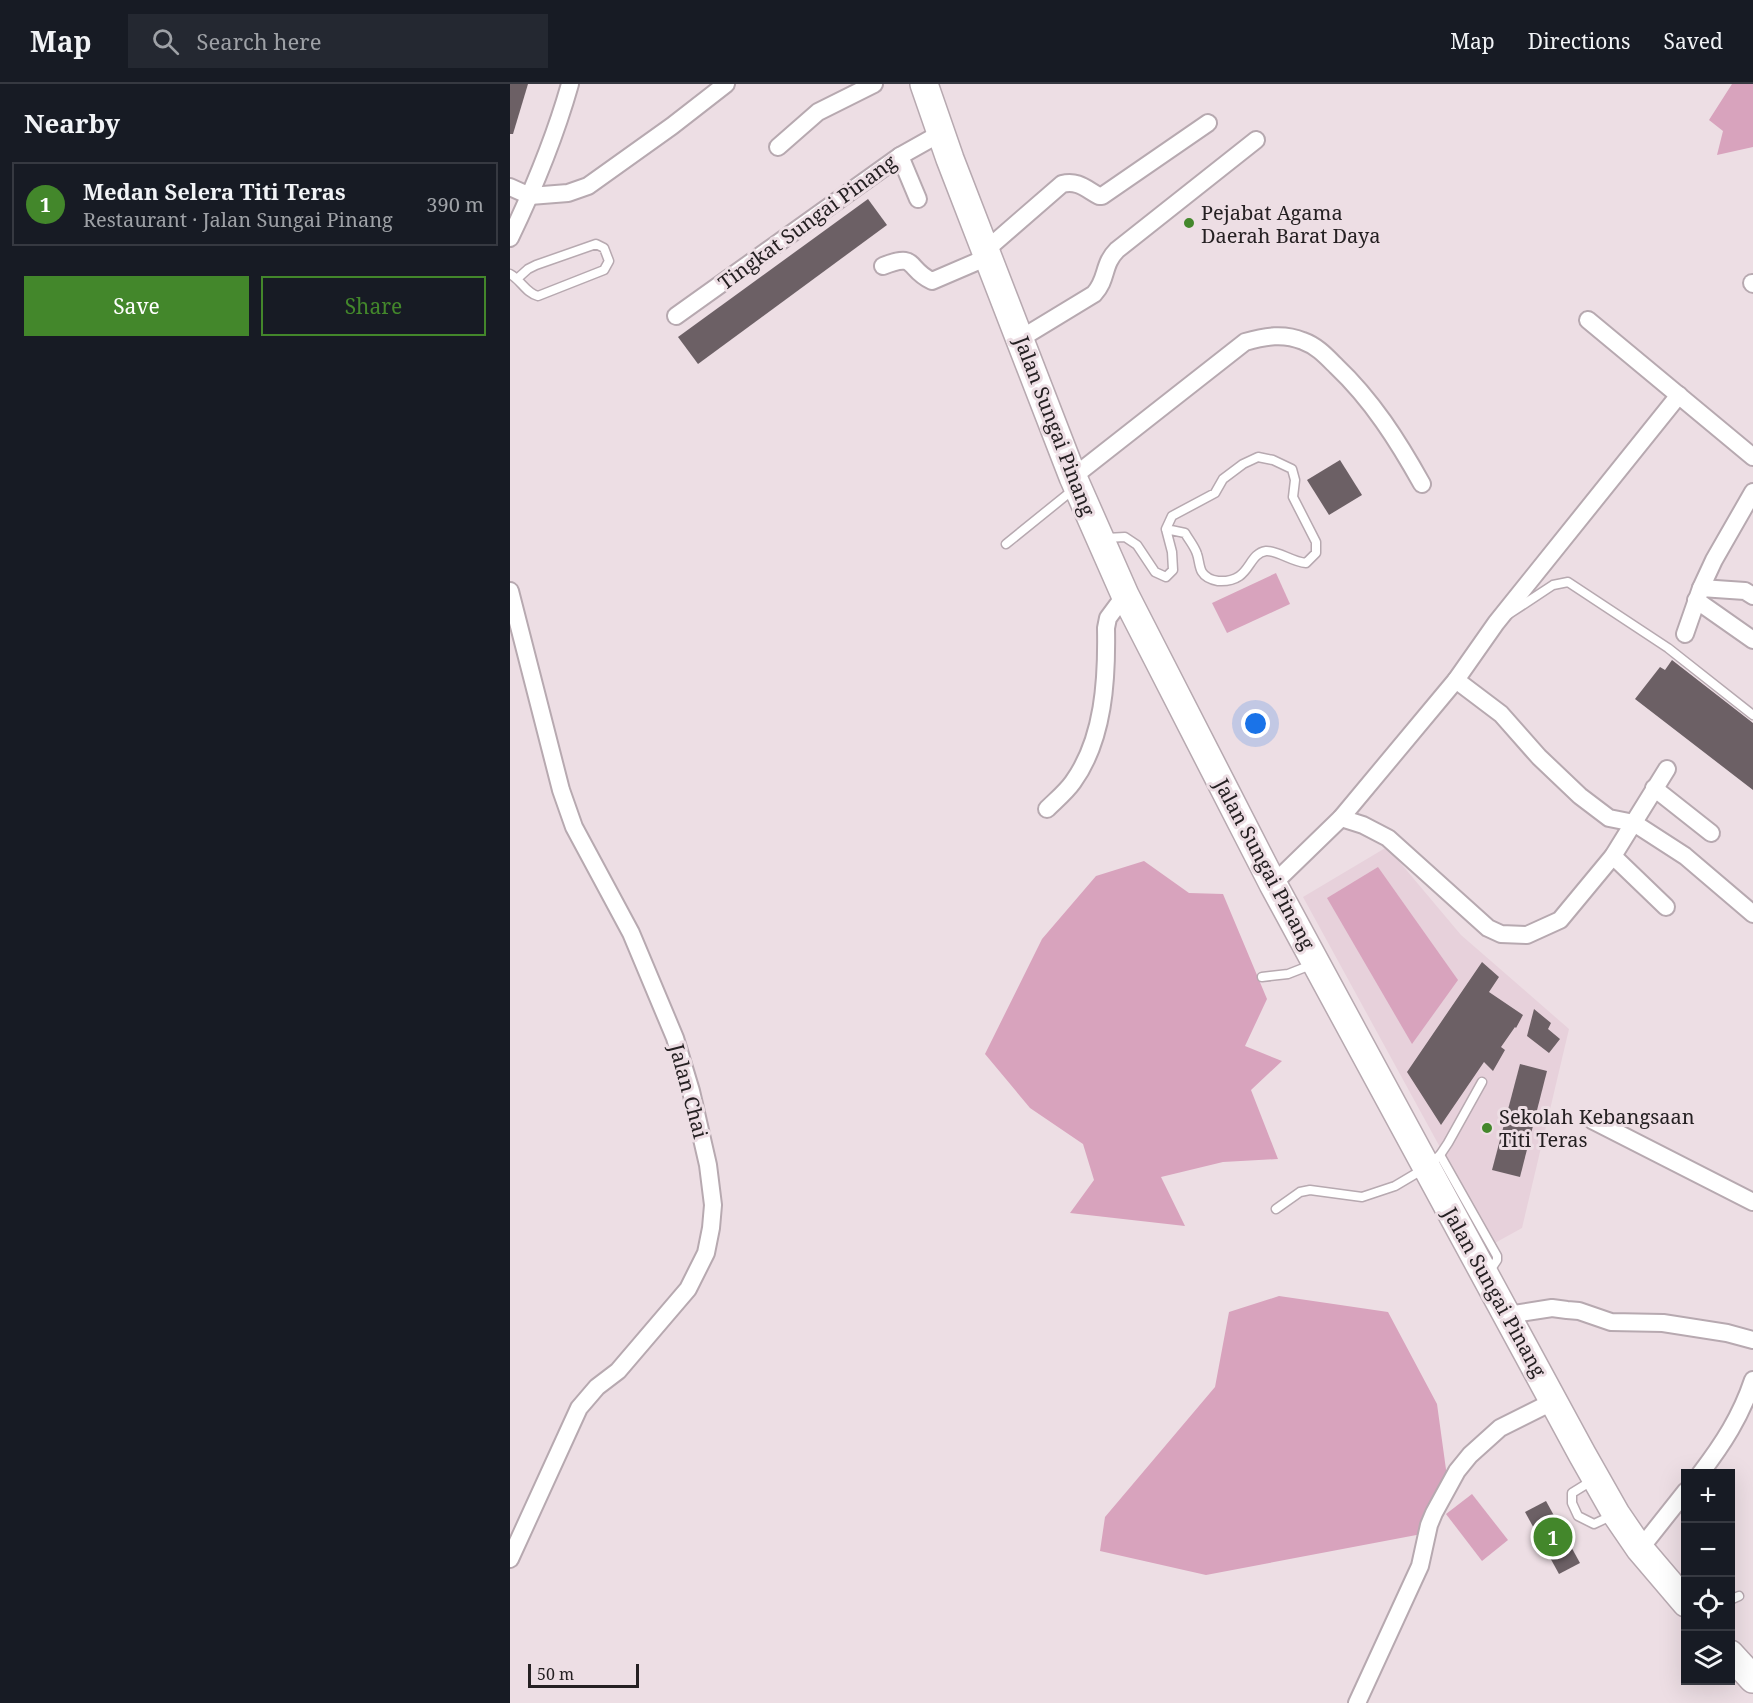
<!DOCTYPE html>
<meta charset="utf-8">
<style>
body{margin:0;font-family:"Noto Serif",serif;background:#242831;color:#f1f3f6}
.controls{position:absolute;right:18px;bottom:18px;display:grid;overflow:hidden;border-radius:0px;box-shadow:0 6px 24px #0002}
.controls button{width:54px;height:54px;display:grid;place-items:center;padding:0;border:0;border-bottom:2px solid #363941;background:#171b24;color:#f1f3f6;font:30px sans-serif}
.scale{position:absolute;left:18px;bottom:15px;width:111px;box-sizing:border-box;padding-left:6px;border:3px solid #252022;border-top:0;font-size:16px;line-height:21px;white-space:nowrap;color:#252022;-webkit-text-stroke:4px #eddee4;paint-order:stroke}
.you{position:absolute;left:746px;top:640px;width:21px;height:21px;margin:-15px;border:4px solid #fff;border-radius:50%;background:#1a73e8;box-shadow:0 0 0 9px #1a73e833}
.badge{display:grid;place-items:center;width:39px;height:39px;border-radius:50%;background:#43872b;color:#fff;font-size:20px;font-weight:700}
.pin{position:absolute;translate:-50% -50%;border:3px solid #fff;box-shadow:0 2px 6px #0006}
.list{margin:0;padding:0;list-style:none}
h2{display:flex;justify-content:space-between;align-items:center;height:78px;margin:0;padding:0 24px;font-size:26px}
h2 small{font-size:20px;font-weight:400;color:#9ea1a6}
.list li{display:grid;grid-template-columns:39px 1fr auto;gap:18px;align-items:center;box-sizing:border-box;height:84px;margin:0 12px 12px;padding:0 12px;border:2px solid #363941;border-radius:0px}
.list b{display:block;font-size:22px;white-space:nowrap}
.list p{margin:0;font-size:20px;white-space:nowrap;color:#9ea1a6}
.list em{font-size:20px;font-style:normal;color:#9ea1a6}
.actions{display:flex;gap:12px;padding:18px 24px}
.actions a{flex:1;padding:14px 0;border:2px solid #43872b;border-radius:0px;text-align:center;font-size:21px;color:#43872b}
.actions .main{background:#43872b;color:#fff}
.icon{flex:none;width:33px;height:33px;fill:none;stroke:currentColor;stroke-width:2;stroke-linecap:round;stroke-linejoin:round}
.map{position:relative;flex:none;width:1243px;height:1619px;overflow:hidden}
header{display:flex;align-items:center;gap:36px;box-sizing:border-box;height:84px;padding:0 30px;background:#171b24;border-bottom:2px solid #363941}
header strong{font-size:28px}
nav{display:flex;gap:33px;margin-inline-start:auto;font-size:21px}
.search{width:420px;height:54px;background:#242831;display:flex;align-items:center;gap:15px;box-sizing:border-box;padding:0 21px;border-radius:0px;color:#9ea1a6;font-size:22px}
main{display:flex}
aside{flex:1;background:#171b24}
.map>svg:first-child{display:block}
.built{fill:#e7d1db}
.green{fill:#d8a3bd}
.building{fill:#6c6065}
.lines{fill:none;stroke-linecap:round;stroke-linejoin:round}
.lane-casing{stroke:#b7a9b0;stroke-width:11}
.street-casing{stroke:#b7a9b0;stroke-width:20}
.primary-casing{stroke:#b7a9b0;stroke-width:30}
.lane{stroke:#fff;stroke-width:8}
.street{stroke:#fff;stroke-width:16}
.primary{stroke:#fff;stroke-width:27}
.poi-dot{fill:#43872b;stroke:#eddee4;stroke-width:2}
.labels{text-anchor:middle;dominant-baseline:central;stroke-width:6;stroke-linejoin:round;paint-order:stroke}
.poi-label{font-size:20px;fill:#252022;stroke:#eddee4;text-anchor:start}
.street-label{font-size:20px;fill:#252022;stroke:#eddee4}
</style>
<header>
<strong>Map</strong>
<div class="search"><svg class="icon" aria-label="search" viewBox="0 0 24 24"><circle cx="10" cy="10" r="6"/><path d="M15 15l6 6"/></svg>Search here</div>
<nav><a>Map</a><a>Directions</a><a>Saved</a></nav>
</header>
<main>
<aside>
<h2>Nearby<small></small></h2>
<ul class="list">
<li><span class="badge">1</span><div><b>Medan Selera Titi Teras</b><p>Restaurant · Jalan Sungai Pinang</p></div><em>390 m</em></li>
</ul>
<div class="actions"><a class="main">Save</a><a>Share</a></div>
</aside>
<div class="map">
<svg width="1243" height="1619" viewBox="0 0 1243 1619">
<rect width="100%" height="100%" fill="#eddee4"/>
<path class="built" d="M 877,763 L 951,851 L 1059,945 L 1012,1144 L 983,1160 L 793,813 Z"/>
<g class="green">
<path d="M 1222,0 L 1243,0 L 1243,63 L 1207,71 L 1213,47 L 1199,36 Z"/>
<path d="M 766,489 L 780,520 L 717,549 L 702,519 Z"/>
<path d="M 634,777 L 679,809 L 713,810 L 757,915 L 735,962 L 772,977 L 741,1006 L 768,1075 L 713,1078 L 651,1093 L 675,1142 L 560,1129 L 584,1096 L 573,1060 L 520,1024 L 475,970 L 532,855 L 586,792 Z"/>
<path d="M 868,783 L 948,896 L 902,960 L 817,814 Z"/>
<path d="M 769,1212 L 878,1228 L 927,1320 L 938,1400 L 917,1449 L 696,1491 L 590,1467 L 595,1433 L 705,1303 L 719,1228 Z"/>
<path d="M 962,1410 L 998,1456 L 972,1477 L 936,1430 Z"/>
</g>
<g class="building">
<path d="M 0,0 L 18,0 L 3,50 L 0,50 Z"/>
<path d="M 358,115 L 377,141 L 188,280 L 168,253 Z"/>
<path d="M 830,376 L 852,411 L 819,431 L 797,396 Z"/>
<path d="M 1162,576 L 1243,639 L 1243,706 L 1125,615 L 1150,583 L 1155,586 Z"/>
<path d="M 972,878 L 989,893 L 979,908 L 1013,931 L 1006,944 L 1005,943 L 991,963 L 995,966 L 983,987 L 974,978 L 931,1041 L 897,988 Z"/>
<path d="M 1024,925 L 1041,939 L 1038,945 L 1050,955 L 1039,969 L 1017,952 Z"/>
<path d="M 1010,980 L 1037,987 L 1010,1093 L 982,1086 Z"/>
<path d="M 1036,1417 L 1070,1479 L 1049,1490 L 1015,1428 Z"/>
</g>
<g class="lines">
<defs>
<g id="lane">
<path d="M 0,190 C 11,196 16,209 28,212 L 94,186 L 99,177 L 94,164 L 86,160 L 26,181 L 18,185 L 8,194"/>
<path d="M 596,454 L 615,453 L 627,461 L 645,488 L 656,493 L 663,486 L 662,468 L 656,445 L 662,432 L 705,409 L 713,395 L 733,380 L 748,373 L 763,376 L 782,385 L 785,396 L 783,413 L 806,458 L 806,469 L 796,479 C 782,478 767,466 756,467 C 736,470 742,499 708,497 C 702,496 695,493 692,488 C 689,483 689,475 687,470 C 685,463 679,456 675,449 L 656,445"/>
<path d="M 496,460 L 564,405"/>
<path d="M 999,530 L 1043,501 L 1058,498 L 1158,564 L 1243,631"/>
<path d="M 752,893 L 778,890 L 801,881"/>
<path d="M 930,1071 L 987,1172 L 987,1176 L 979,1188"/>
<path d="M 766,1125 L 790,1108 L 800,1106 L 852,1113 L 885,1102 L 917,1083 L 930,1071 L 938,1059 L 972,998"/>
<path d="M 1083,1396 L 1062,1409 L 1062,1419 L 1068,1432 L 1084,1440 L 1103,1431"/>
<path d="M 1220,1516 L 1229,1512"/>
</g>
<g id="street">
<path d="M 268,63 L 308,28 L 364,0"/>
<path d="M 390,72 L 408,115"/>
<path d="M 0,103 L 20,112 L 58,109 L 78,102 L 162,42 L 216,0"/>
<path d="M 0,154 C 24,104 45,53 60,0"/>
<path d="M 476,166 L 552,100 C 568,96 576,105 589,112 L 592,112 L 698,39"/>
<path d="M 373,182 C 408,168 396,185 422,197 L 478,173"/>
<path d="M 1242,199 L 1243,200"/>
<path d="M 166,232 L 390,72 L 431,49"/>
<path d="M 1078,236 L 1243,373"/>
<path d="M 510,255 L 584,210 C 598,195 592,181 607,166 L 746,56"/>
<path d="M 563,393 L 735,258 C 755,252 774,249 793,257 C 807,262 816,272 826,282 C 862,316 888,357 912,400"/>
<path d="M 1191,504 L 1235,507 L 1243,512"/>
<path d="M 0,507 L 51,706 L 64,743 L 121,849 L 165,954 L 181,1007 L 198,1081 L 203,1121 L 201,1144 L 196,1169 L 178,1205 L 108,1287 L 87,1303 L 69,1324 L 0,1475"/>
<path d="M 1186,516 L 1243,556"/>
<path d="M 1175,550 L 1191,504 L 1204,476 L 1243,408"/>
<path d="M 946,596 L 991,630 L 1029,673 L 1070,712 L 1099,734 L 1124,739 L 1175,772 L 1243,830"/>
<path d="M 1144,704 L 1201,749"/>
<path d="M 537,725 C 546,716 556,708 563,698 C 594,655 597,595 596,544 L 598,534 L 615,511"/>
<path d="M 831,734 L 853,741 L 878,754 L 978,844 L 991,850 L 1017,851 L 1050,836 L 1103,772 L 1157,685"/>
<path d="M 1103,772 L 1156,823"/>
<path d="M 763,800 L 831,734 L 946,596 L 986,539 L 1169,311"/>
<path d="M 1082,1036 L 1243,1118"/>
<path d="M 998,1231 L 1042,1224 L 1057,1226 L 1069,1227 L 1101,1238 L 1153,1239 L 1217,1249 L 1243,1256"/>
<path d="M 1190,1390 C 1213,1360 1231,1332 1243,1296"/>
<path d="M 1130,1465 L 1176,1407"/>
<path d="M 847,1619 L 910,1482 L 919,1441 L 924,1429 L 947,1387 L 960,1371 L 990,1344 L 1044,1317"/>
</g>
<g id="primary">
<path d="M 414,0 L 440,75 L 563,393 L 615,511 L 763,800 L 1072,1370 L 1106,1430 L 1130,1465 L 1176,1519"/>
<path d="M 1220,1570 L 1243,1595"/>
</g>
</defs>
<use href="#lane" class="lane-casing"/>
<use href="#street" class="street-casing"/>
<use href="#primary" class="primary-casing"/>
<use href="#lane" class="lane"/>
<use href="#street" class="street"/>
<use href="#primary" class="primary"/>
</g>
<g class="poi-dot">
<circle cx="679" cy="139" r="6"/>
<circle cx="977" cy="1044" r="6"/>
</g>
<g class="labels">
<g class="poi-label">
<text x="691" y="128">Pejabat Agama<tspan x="691" dy="23">Daerah Barat Daya</tspan></text>
<text x="989" y="1032">Sekolah Kebangsaan<tspan x="989" dy="23">Titi Teras</tspan></text>
</g>
<g class="street-label">
<text transform="translate(297 138) rotate(-36)">Tingkat Sungai Pinang</text>
<text transform="translate(545 342) rotate(69)">Jalan Sungai Pinang</text>
<text transform="translate(755 780) rotate(62)">Jalan Sungai Pinang</text>
<text transform="translate(179 1007) rotate(75)">Jalan Chai</text>
<text transform="translate(985 1208) rotate(61)">Jalan Sungai Pinang</text>
</g>
</g>
</svg>
<div class="controls">
<button>+</button>
<button>−</button>
<button><svg class="icon" aria-label="locate" viewBox="0 0 24 24"><circle cx="12" cy="12" r="6"/><path d="M12 2v4M12 18v4M2 12h4M18 12h4"/></svg></button>
<button><svg class="icon" aria-label="layers" viewBox="0 0 24 24"><path d="M12 4l9 5-9 5-9-5zM3 14l9 5 9-5"/></svg></button>
</div>
<div class="scale">50 m</div>
<div class="you"></div>
<div class="pin badge" style="left:1043px;top:1453px">1</div>
</div>
</main>
